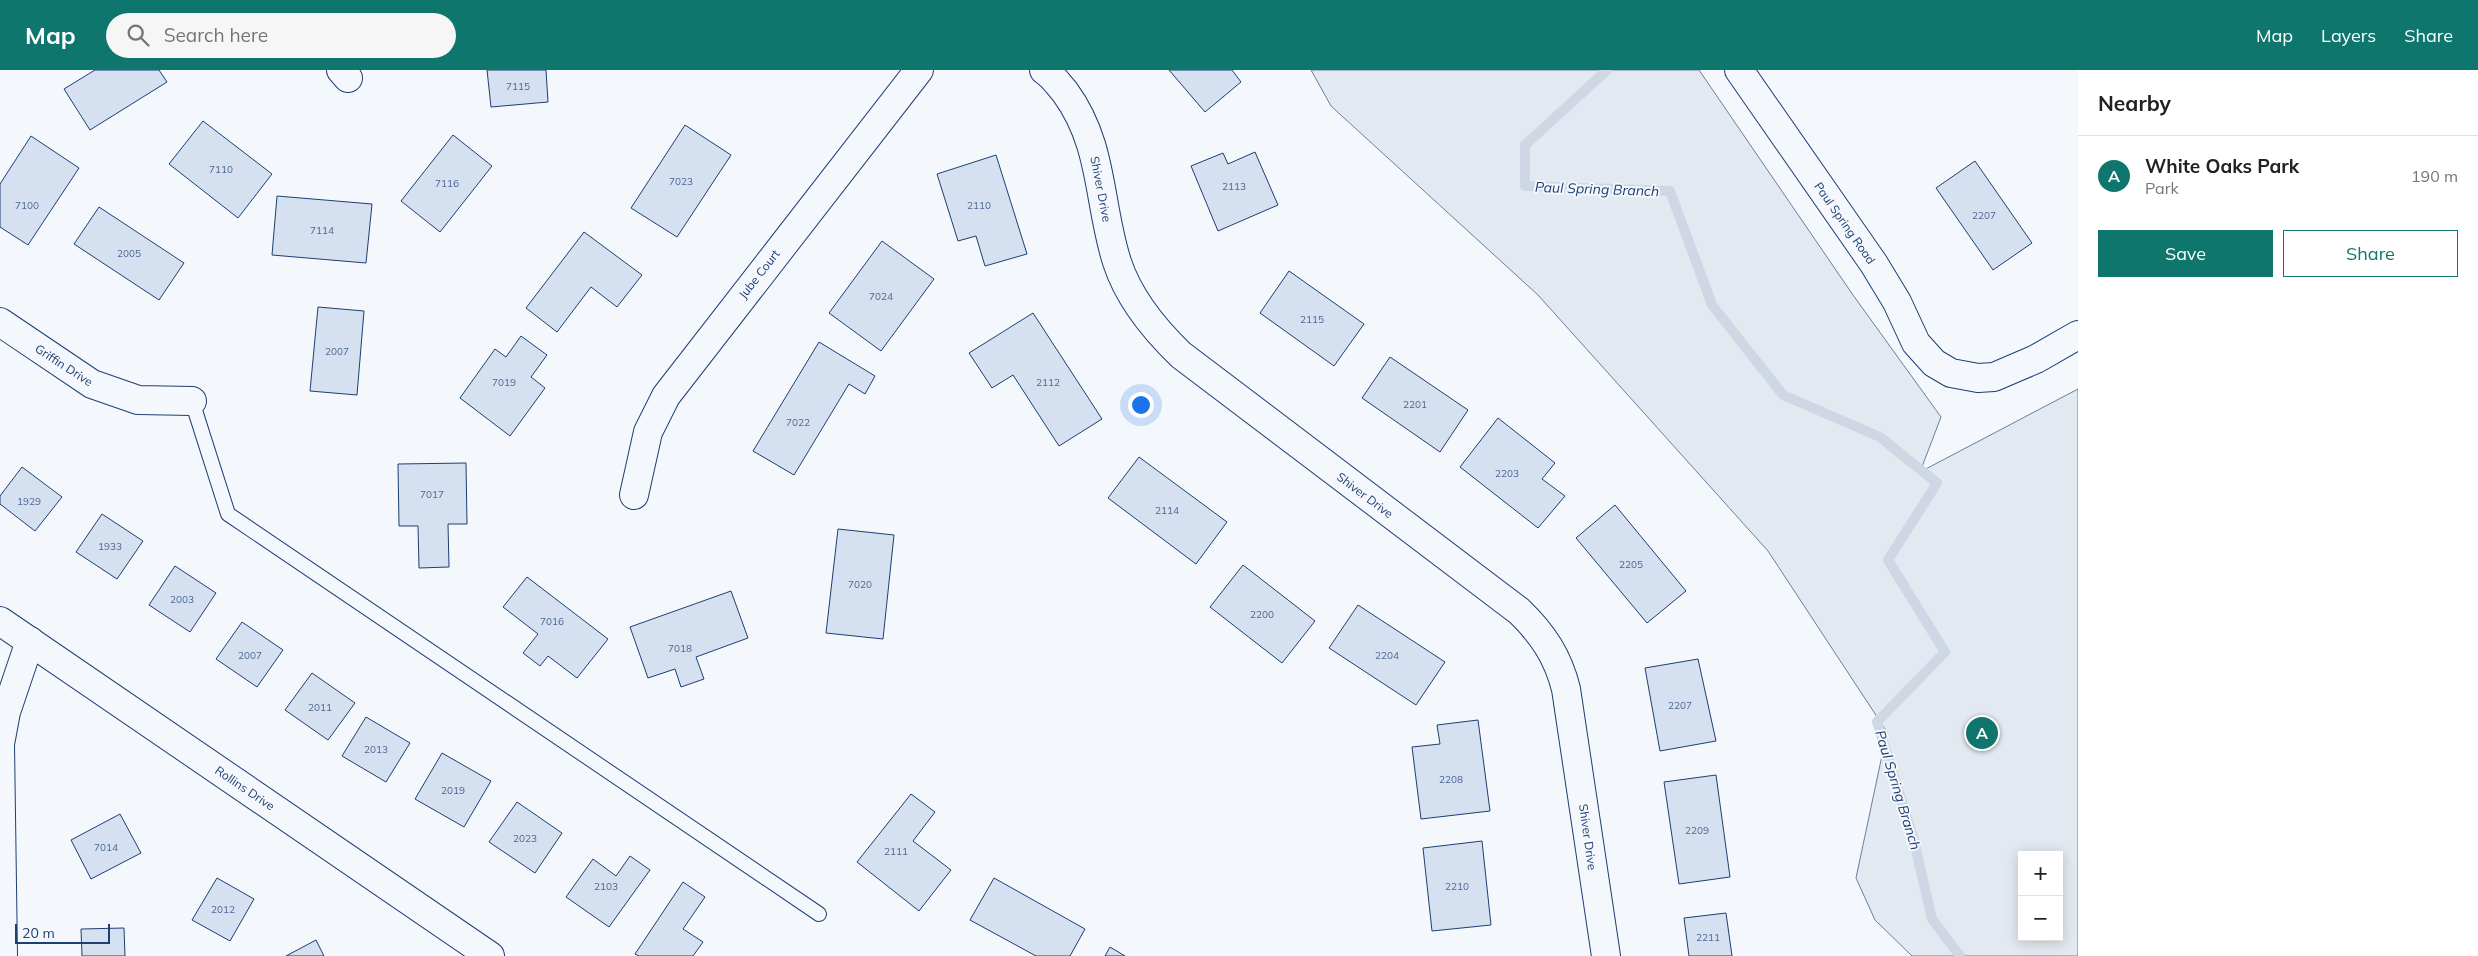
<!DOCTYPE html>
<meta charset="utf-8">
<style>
body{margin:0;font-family:Mulish,sans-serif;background:#f6f6f6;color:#202124}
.controls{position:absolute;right:15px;bottom:15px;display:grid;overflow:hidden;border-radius:0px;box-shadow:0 2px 12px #0003}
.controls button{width:45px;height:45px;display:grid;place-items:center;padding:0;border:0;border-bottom:1px solid #e0e0e0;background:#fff;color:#202124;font:25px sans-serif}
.scale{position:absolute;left:15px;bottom:12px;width:95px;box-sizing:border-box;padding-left:5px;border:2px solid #1d3f73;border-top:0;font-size:14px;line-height:18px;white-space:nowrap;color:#1d3f73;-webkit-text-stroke:4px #f4f7fb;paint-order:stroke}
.you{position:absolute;left:1140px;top:334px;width:18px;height:18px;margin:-12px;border:4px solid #fff;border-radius:50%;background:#1a73e8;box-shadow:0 0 0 8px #1a73e833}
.badge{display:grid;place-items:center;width:32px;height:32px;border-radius:50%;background:#0f766e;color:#fff;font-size:16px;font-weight:700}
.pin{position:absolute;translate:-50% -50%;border:2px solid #fff;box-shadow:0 1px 5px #0006}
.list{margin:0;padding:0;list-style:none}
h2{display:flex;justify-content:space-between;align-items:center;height:65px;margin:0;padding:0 20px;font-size:21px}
h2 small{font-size:16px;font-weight:400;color:#757577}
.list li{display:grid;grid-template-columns:32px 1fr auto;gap:15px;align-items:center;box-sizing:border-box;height:80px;padding:0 20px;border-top:1px solid #e0e0e0}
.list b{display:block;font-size:19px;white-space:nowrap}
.list p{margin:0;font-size:16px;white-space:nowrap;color:#757577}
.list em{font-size:16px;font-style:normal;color:#757577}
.actions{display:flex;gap:10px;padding:15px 20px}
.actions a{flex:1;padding:11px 0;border:1px solid #0f766e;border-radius:0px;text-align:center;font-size:18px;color:#0f766e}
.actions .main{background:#0f766e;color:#fff}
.icon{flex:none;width:28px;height:28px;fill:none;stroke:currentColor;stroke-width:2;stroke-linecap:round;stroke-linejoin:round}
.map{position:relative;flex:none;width:2078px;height:886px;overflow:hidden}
header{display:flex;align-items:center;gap:30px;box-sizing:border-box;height:70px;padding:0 25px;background:#0f766e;color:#fff}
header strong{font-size:24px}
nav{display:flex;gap:28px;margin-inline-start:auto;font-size:18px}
.search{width:350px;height:45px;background:#f6f6f6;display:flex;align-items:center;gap:12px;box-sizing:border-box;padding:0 18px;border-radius:28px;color:#757577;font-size:19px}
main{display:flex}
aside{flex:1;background:#fff}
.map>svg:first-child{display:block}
.green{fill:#e3e9f0;stroke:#687fa3;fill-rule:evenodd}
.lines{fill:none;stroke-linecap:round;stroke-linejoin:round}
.stream{stroke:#cfd7e4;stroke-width:10}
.building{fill:#d5e0f0;stroke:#1d3f73}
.service-casing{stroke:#1d3f73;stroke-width:16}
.minor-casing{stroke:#1d3f73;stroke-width:30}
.service{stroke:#f4f7fb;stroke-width:14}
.minor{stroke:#f4f7fb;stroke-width:28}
.labels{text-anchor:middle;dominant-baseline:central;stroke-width:4;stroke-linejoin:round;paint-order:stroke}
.number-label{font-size:10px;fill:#4b6792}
.street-label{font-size:12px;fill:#1d3f73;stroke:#f4f7fb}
.water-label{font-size:14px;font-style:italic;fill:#1d3f73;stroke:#f4f7fb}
</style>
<header>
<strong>Map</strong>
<div class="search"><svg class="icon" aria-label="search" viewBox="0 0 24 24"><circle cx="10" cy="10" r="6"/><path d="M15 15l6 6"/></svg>Search here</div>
<nav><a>Map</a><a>Layers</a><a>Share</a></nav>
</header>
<main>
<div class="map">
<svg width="2078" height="886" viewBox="0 0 2078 886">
<rect width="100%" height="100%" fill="#f4f7fb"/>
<path class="green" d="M 1311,0 L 1699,0 L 1853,225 L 1941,347 L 1920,402 L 2078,319 L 2078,886 L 1912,886 L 1875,850 L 1856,808 L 1887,662 L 1768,481 L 1538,225 L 1331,36 ZM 2022,785 L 2059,785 L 2059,867 L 2022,867 Z"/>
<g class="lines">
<path class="stream" d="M 1607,0 L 1525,75 L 1525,116 L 1670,121 L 1712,235 L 1783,325 L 1880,367 L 1937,413 L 1888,490 L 1945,582 L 1877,652 L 1913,767 L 1932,849 L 1960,886"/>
</g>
<g class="building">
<path d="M 95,0 L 159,0 L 167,12 L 90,60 L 64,19 Z"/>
<path d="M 487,0 L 546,0 L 548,32 L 491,37 Z"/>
<path d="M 1169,0 L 1232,0 L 1241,12 L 1205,42 Z"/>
<path d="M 203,51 L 272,104 L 238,148 L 169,94 Z"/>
<path d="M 685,55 L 731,85 L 677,167 L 631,138 Z"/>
<path d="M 453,65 L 492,96 L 440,162 L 401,131 Z"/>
<path d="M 31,66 L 79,98 L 28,175 L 0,157 L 0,114 Z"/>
<path d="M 1255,82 L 1278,135 L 1218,161 L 1191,96 L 1223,83 L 1228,94 Z"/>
<path d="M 996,85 L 1027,184 L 985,196 L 976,166 L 958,171 L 937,104 Z"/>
<path d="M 1975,91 L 2032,173 L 1993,200 L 1936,118 Z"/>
<path d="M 277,126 L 372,134 L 366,193 L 272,185 Z"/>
<path d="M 99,137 L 184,193 L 159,230 L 74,174 Z"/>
<path d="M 584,162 L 642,205 L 617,237 L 591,217 L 557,262 L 526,238 Z"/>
<path d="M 882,171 L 934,209 L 881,281 L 829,243 Z"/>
<path d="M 1289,201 L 1364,254 L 1334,296 L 1260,243 Z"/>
<path d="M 318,237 L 364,241 L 357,325 L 310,321 Z"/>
<path d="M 1033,243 L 1102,349 L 1059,376 L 1013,305 L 992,318 L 969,283 Z"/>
<path d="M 521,266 L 547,285 L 531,307 L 545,318 L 510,366 L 460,328 L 495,279 L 506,287 Z"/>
<path d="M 819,272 L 875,306 L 865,324 L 849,314 L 794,405 L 753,381 Z"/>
<path d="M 1390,287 L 1468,340 L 1440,382 L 1362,328 Z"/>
<path d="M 1498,348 L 1555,393 L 1542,409 L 1565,426 L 1538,458 L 1460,397 Z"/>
<path d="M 1139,387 L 1227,452 L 1196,494 L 1108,428 Z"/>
<path d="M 466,393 L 467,454 L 448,454 L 449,497 L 419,498 L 418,456 L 399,456 L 398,394 Z"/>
<path d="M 22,397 L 62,427 L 35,461 L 0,434 L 0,426 Z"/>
<path d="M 1615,435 L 1686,521 L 1647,553 L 1576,468 Z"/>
<path d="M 102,444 L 143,471 L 117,509 L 76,482 Z"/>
<path d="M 838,459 L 894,465 L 883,569 L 826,563 Z"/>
<path d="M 1243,495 L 1315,551 L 1282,593 L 1210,537 Z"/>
<path d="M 175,496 L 216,523 L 190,562 L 149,535 Z"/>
<path d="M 527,507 L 608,569 L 577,608 L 548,586 L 540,596 L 523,583 L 538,564 L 503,537 Z"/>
<path d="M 731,521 L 748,568 L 696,587 L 704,609 L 681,617 L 675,599 L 648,608 L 630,557 Z"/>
<path d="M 1358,535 L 1445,592 L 1416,635 L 1329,578 Z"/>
<path d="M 242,552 L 283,580 L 257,617 L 216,589 Z"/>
<path d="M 1698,589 L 1716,671 L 1660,681 L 1645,598 Z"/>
<path d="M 312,603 L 355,633 L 328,670 L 285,640 Z"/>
<path d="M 366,647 L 410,673 L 386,712 L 342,686 Z"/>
<path d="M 1478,650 L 1490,741 L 1421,749 L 1412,677 L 1440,674 L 1437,655 Z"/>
<path d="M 442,683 L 491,711 L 464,757 L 415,729 Z"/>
<path d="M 1716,705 L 1730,807 L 1679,814 L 1664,712 Z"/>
<path d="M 911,724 L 935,742 L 913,771 L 951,800 L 919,841 L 857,792 Z"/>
<path d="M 517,732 L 562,763 L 535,803 L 489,772 Z"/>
<path d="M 120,744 L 141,783 L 91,809 L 71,770 Z"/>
<path d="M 1482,771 L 1491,855 L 1432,861 L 1423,778 Z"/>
<path d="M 630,786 L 650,800 L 609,857 L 566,827 L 593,789 L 616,806 Z"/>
<path d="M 217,808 L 254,829 L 230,871 L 192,850 Z"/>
<path d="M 994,808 L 1085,859 L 1070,886 L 1036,886 L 970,850 Z"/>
<path d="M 683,812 L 705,827 L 683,859 L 703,872 L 693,886 L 639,886 L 635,884 Z"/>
<path d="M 1726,843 L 1732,886 L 1689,886 L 1684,848 Z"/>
<path d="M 124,858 L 125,886 L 82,886 L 81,859 Z"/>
<path d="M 316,870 L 324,886 L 286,886 Z"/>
<path d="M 1110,877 L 1125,886 L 1105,886 Z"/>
</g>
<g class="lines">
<defs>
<path id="service" d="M 192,331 L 228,444 L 819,844"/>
<g id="minor">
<path d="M 341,0 L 348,8"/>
<path d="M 1044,0 C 1053,6 1058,14 1065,22 C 1104,75 1098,133 1117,192 C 1129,229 1154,259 1181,285 L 1519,541 C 1543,564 1558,587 1566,619 L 1606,886"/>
<path d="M 1739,0 L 1874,194 L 1897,232 L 1916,273 L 1934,293 L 1951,303 L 1978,308 L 1994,307 L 2036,289 L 2078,265"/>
<path d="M 0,252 L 92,314 L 138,330 L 192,331"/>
<path d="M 634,425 L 648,362 L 666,326 L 919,0"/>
<path d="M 0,551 L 490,886"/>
<path d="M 3,886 L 0,674 L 6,642 L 30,571"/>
</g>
</defs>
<use href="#service" class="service-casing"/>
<use href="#minor" class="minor-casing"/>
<use href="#service" class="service"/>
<use href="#minor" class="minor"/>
</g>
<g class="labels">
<g class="number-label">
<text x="518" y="16">7115</text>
<text x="221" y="99">7110</text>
<text x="681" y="111">7023</text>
<text x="447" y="113">7116</text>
<text x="1234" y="116">2113</text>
<text x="27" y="135">7100</text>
<text x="979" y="135">2110</text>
<text x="1984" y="145">2207</text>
<text x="322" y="160">7114</text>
<text x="129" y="183">2005</text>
<text x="881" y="226">7024</text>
<text x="1312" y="249">2115</text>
<text x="337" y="281">2007</text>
<text x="504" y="312">7019</text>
<text x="1048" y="312">2112</text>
<text x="1415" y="334">2201</text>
<text x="798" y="352">7022</text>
<text x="1507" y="403">2203</text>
<text x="432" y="424">7017</text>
<text x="29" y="431">1929</text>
<text x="1167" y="440">2114</text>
<text x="110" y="476">1933</text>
<text x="1631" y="494">2205</text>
<text x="860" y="514">7020</text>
<text x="182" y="529">2003</text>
<text x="1262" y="544">2200</text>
<text x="552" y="551">7016</text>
<text x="680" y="578">7018</text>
<text x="250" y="585">2007</text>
<text x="1387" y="585">2204</text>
<text x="1680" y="635">2207</text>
<text x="320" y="637">2011</text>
<text x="376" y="679">2013</text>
<text x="1451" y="709">2208</text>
<text x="453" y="720">2019</text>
<text x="1697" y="760">2209</text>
<text x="525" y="768">2023</text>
<text x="106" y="777">7014</text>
<text x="896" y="781">2111</text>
<text x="606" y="816">2103</text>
<text x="1457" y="816">2210</text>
<text x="223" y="839">2012</text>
<text x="1708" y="867">2211</text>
</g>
<g class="street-label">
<text transform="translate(1101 119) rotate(79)">Shiver Drive</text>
<text transform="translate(1845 153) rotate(55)">Paul Spring Road</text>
<text transform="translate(759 204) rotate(-52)">Jube Court</text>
<text transform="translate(64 295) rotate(33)">Griffin Drive</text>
<text transform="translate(1365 425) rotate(37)">Shiver Drive</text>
<text transform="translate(245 718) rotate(34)">Rollins Drive</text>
<text transform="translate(1588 767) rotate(82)">Shiver Drive</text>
</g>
<g class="water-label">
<text transform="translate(1597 119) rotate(2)">Paul Spring Branch</text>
<text transform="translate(1898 720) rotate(73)">Paul Spring Branch</text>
</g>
</g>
</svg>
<div class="controls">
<button>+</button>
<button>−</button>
</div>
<div class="scale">20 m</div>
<div class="you"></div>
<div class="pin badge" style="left:1982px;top:663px">A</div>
</div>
<aside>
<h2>Nearby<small></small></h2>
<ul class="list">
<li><span class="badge">A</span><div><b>White Oaks Park</b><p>Park</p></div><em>190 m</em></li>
</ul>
<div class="actions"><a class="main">Save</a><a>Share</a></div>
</aside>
</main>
